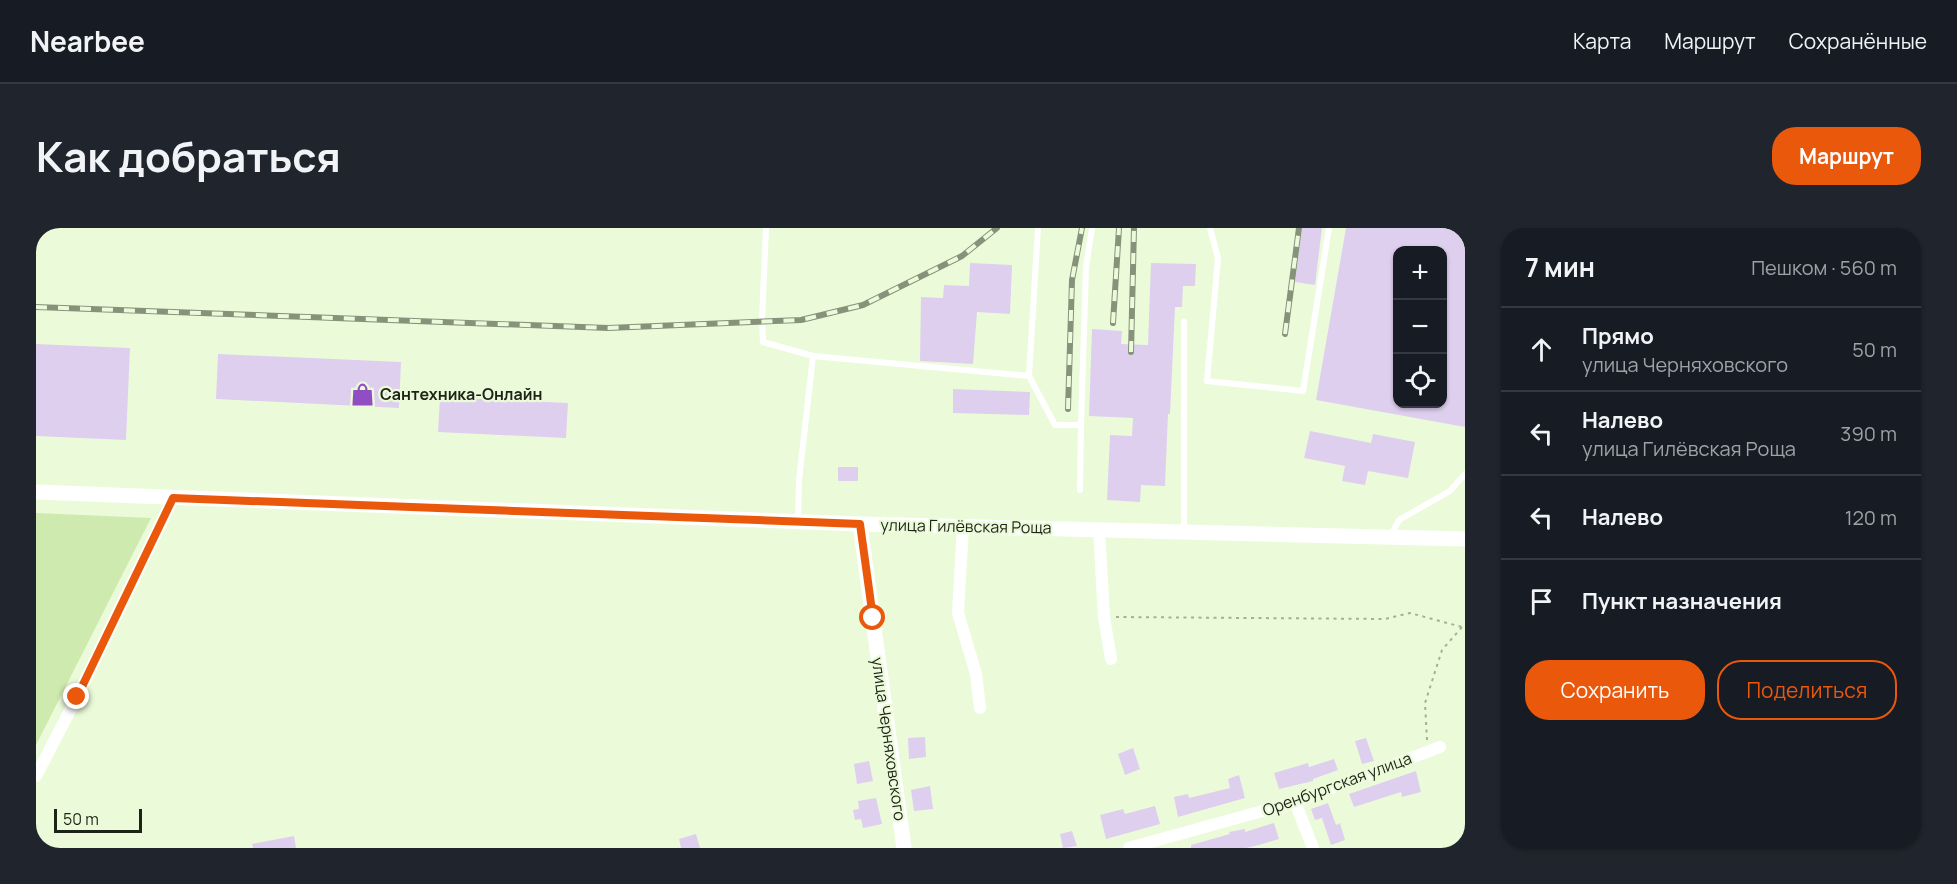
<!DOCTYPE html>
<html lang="ru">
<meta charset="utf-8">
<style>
body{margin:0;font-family:Manrope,sans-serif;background:#20242c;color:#f1f3f6}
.controls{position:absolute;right:18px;top:18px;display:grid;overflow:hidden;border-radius:12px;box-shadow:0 2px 4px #0004}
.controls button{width:54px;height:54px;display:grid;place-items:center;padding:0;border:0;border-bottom:2px solid #363941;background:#171b24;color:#f1f3f6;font:30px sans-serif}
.scale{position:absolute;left:18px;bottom:15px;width:88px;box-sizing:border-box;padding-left:6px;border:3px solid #1e2318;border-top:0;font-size:16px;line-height:21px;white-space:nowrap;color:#1e2318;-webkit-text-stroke:4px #ebfbda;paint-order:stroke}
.stop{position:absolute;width:18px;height:18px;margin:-14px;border:4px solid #ea580c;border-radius:50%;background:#fff}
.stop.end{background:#ea580c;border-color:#fff;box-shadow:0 2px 6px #0008}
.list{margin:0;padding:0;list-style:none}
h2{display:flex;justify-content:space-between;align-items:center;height:78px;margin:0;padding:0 24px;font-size:26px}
h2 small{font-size:20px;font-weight:400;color:#9ea1a6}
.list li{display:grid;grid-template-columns:39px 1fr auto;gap:18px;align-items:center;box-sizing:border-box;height:84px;padding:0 24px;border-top:2px solid #363941}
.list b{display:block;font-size:22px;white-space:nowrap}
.list p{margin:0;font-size:20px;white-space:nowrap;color:#9ea1a6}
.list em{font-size:20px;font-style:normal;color:#9ea1a6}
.actions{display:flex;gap:12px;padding:18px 24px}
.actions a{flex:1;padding:14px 0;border:2px solid #ea580c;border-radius:24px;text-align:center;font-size:21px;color:#ea580c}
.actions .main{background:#ea580c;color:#fff}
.icon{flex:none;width:33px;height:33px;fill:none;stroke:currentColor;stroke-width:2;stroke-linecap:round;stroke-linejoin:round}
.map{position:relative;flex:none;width:1429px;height:620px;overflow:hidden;border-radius:24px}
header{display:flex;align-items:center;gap:36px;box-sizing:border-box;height:84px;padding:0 30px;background:#171b24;border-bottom:2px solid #363941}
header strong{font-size:28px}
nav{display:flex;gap:33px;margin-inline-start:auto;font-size:21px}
.intro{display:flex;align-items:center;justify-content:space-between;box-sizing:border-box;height:144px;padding:0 36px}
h1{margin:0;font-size:42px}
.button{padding:15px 27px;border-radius:24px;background:#ea580c;color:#fff;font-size:21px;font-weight:700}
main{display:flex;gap:36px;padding:0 36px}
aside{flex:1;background:#171b24;border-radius:24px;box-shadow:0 2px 4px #0004}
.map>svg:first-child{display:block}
.green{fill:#ceeaae}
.building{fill:#dfcfef;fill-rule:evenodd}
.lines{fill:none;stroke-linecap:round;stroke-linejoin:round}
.path{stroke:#a3af96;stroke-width:2;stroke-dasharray:3 4.5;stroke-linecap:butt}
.service{stroke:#fff;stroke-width:6}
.minor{stroke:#fff;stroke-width:12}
.tertiary{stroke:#fff;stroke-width:15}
.rail-casing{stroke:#87927b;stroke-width:6}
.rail{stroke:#ebfbda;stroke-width:4;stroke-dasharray:11;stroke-linecap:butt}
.route{stroke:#ea580c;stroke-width:8}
.labels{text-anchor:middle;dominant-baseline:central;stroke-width:4.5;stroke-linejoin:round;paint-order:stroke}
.poi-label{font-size:16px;font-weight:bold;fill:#1e2318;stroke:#ebfbda;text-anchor:start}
.street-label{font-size:16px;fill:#1e2318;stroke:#ebfbda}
</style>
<header>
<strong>Nearbee</strong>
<nav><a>Карта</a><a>Маршрут</a><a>Сохранённые</a></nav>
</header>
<div class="intro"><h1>Как добраться</h1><a class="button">Маршрут</a></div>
<main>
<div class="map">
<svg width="1429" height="620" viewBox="0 0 1429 620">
<rect width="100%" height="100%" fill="#ebfbda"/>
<path class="green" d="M 0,285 L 115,290 L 0,517 Z"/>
<g class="building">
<path d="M 1266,0 L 1286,0 L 1279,57 L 1259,54 Z"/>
<path d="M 1310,0 L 1429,0 L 1429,199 L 1280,172 ZM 1362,22 L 1407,22 L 1407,176 L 1362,176 Z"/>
<path d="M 934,35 L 976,37 L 974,86 L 941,84 L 937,136 L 884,133 L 885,69 L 907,70 L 908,57 L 933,58 Z"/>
<path d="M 1115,35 L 1160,36 L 1159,58 L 1147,58 L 1146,79 L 1139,79 L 1134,186 L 1132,186 L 1129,258 L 1105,257 L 1104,274 L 1071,272 L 1074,207 L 1096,208 L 1097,190 L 1053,188 L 1056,101 L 1086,103 L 1085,116 L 1112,117 Z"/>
<path d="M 0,116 L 94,120 L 90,212 L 0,208 Z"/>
<path d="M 182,126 L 365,134 L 363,180 L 180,171 Z"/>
<path d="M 917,161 L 994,164 L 993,187 L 917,185 Z"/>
<path d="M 404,169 L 532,175 L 530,210 L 402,204 Z"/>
<path d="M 1274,203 L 1335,215 L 1337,206 L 1379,214 L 1372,250 L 1332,243 L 1329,257 L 1306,253 L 1309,238 L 1268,230 Z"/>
<rect x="802" y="239" width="20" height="14"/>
<path d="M 889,509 L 890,529 L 873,531 L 872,510 Z"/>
<path d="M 1330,510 L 1338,533 L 1326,536 L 1319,513 Z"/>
<path d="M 1097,520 L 1104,541 L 1089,547 L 1082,526 Z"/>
<path d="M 1298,531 L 1302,542 L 1277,551 L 1277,553 L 1243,561 L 1238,545 L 1272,535 L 1273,539 Z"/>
<path d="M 833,533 L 837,553 L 821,556 L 818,536 Z"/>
<path d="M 1380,543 L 1385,564 L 1366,569 L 1365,564 L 1318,579 L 1313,566 Z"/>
<path d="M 1203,547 L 1209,570 L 1142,589 L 1138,569 L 1152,566 L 1153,570 L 1194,560 L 1192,551 Z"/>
<path d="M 894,558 L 897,581 L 878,583 L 875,562 Z"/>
<path d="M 840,570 L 846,596 L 827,600 L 825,591 L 819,592 L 817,582 L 823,581 L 822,573 Z"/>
<path d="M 1292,575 L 1300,597 L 1304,595 L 1309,612 L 1295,617 L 1286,590 L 1279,592 L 1275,581 Z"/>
<path d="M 1119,578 L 1124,596 L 1070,611 L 1064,587 L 1087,581 L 1089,586 Z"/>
<path d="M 1238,595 L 1243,611 L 1223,617 L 1210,620 L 1155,620 L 1155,617 L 1194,606 L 1193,604 L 1209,601 L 1209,604 Z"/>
<path d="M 1036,603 L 1041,618 L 1027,620 L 1024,606 Z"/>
<path d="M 660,606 L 664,620 L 645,620 L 643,611 Z"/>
<path d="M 258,608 L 260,620 L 217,620 L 216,616 Z"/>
</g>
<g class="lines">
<g class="path">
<path d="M 1080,389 L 1349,391 L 1374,385 L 1426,399 L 1429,397"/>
<path d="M 1391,512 L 1389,475 L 1406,422 L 1426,399"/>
</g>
<g class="service">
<path d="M 730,0 L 726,92 L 727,114 L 777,128 L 763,252 L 762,293"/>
<path d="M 1174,0 L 1182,30 L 1171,153 L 1267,163 L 1293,0"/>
<path d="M 777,128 L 993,148 L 1002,0"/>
<path d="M 993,148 L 1019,197 L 1045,197 L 1050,39 L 1056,0"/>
<path d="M 1044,262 L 1045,197"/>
<path d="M 1148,303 L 1148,94"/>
<path d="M 1354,309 L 1363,292 L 1414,263 L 1429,246"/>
</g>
<g class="minor">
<path d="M 927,298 L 922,385 L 940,446 L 944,480"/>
<path d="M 1063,302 L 1068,389 L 1075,431"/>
<path d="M 0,548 L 41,469 L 137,270"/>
<path d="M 1259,574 L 1277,620"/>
<path d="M 1093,620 L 1259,574 L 1404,519"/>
</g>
<g class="tertiary">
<path d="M 0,264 L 824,296 L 1429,311"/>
<path d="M 824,296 L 868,620"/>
</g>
<defs>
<g id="rail">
<path d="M 0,79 L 572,100 L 765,92 L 827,77 L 926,28 L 961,0"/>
<path d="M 1077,95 L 1083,0"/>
<path d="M 1249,106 L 1263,0"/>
<path d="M 1095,124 L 1098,0"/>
<path d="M 1032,181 L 1036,52 L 1046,0"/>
</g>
</defs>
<use href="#rail" class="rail-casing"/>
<use href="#rail" class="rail"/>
</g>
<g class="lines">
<path class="route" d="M 41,469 L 137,270 L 824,296 L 837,390"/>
</g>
<defs>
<symbol id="shop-bare" viewBox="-9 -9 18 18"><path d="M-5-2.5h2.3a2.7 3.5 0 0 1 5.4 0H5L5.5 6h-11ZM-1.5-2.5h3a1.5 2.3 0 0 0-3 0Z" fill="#904ec2" stroke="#ebfbda" stroke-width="2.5" paint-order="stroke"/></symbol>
</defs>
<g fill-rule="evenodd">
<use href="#shop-bare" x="310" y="150" width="33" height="33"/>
</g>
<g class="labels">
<g class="poi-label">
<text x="344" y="166">Сантехника-Онлайн</text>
</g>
<g class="street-label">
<text transform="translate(930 298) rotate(1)">улица Гилёвская Роща</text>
<text transform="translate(853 511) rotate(82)">улица Черняховского</text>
<text transform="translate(1301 556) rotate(-20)">Оренбургская улица</text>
</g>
</g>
</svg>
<div class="controls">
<button>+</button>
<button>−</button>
<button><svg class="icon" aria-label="locate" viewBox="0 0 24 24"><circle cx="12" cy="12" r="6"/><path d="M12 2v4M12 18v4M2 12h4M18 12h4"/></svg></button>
</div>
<div class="scale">50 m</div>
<div class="stop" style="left:837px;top:390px"></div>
<div class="stop end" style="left:41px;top:469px"></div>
</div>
<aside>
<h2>7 мин<small>Пешком · 560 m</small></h2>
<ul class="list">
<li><svg class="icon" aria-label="ahead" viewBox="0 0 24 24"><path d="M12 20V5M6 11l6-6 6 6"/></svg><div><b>Прямо</b><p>улица Черняховского</p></div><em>50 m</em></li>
<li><svg class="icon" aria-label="left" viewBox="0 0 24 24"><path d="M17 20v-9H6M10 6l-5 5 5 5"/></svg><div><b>Налево</b><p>улица Гилёвская Роща</p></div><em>390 m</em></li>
<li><svg class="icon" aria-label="left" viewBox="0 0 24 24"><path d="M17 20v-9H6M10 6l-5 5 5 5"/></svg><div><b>Налево</b></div><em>120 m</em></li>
<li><svg class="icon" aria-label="arrive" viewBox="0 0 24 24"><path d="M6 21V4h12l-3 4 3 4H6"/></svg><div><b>Пункт назначения</b></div></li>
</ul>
<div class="actions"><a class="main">Сохранить</a><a>Поделиться</a></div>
</aside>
</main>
